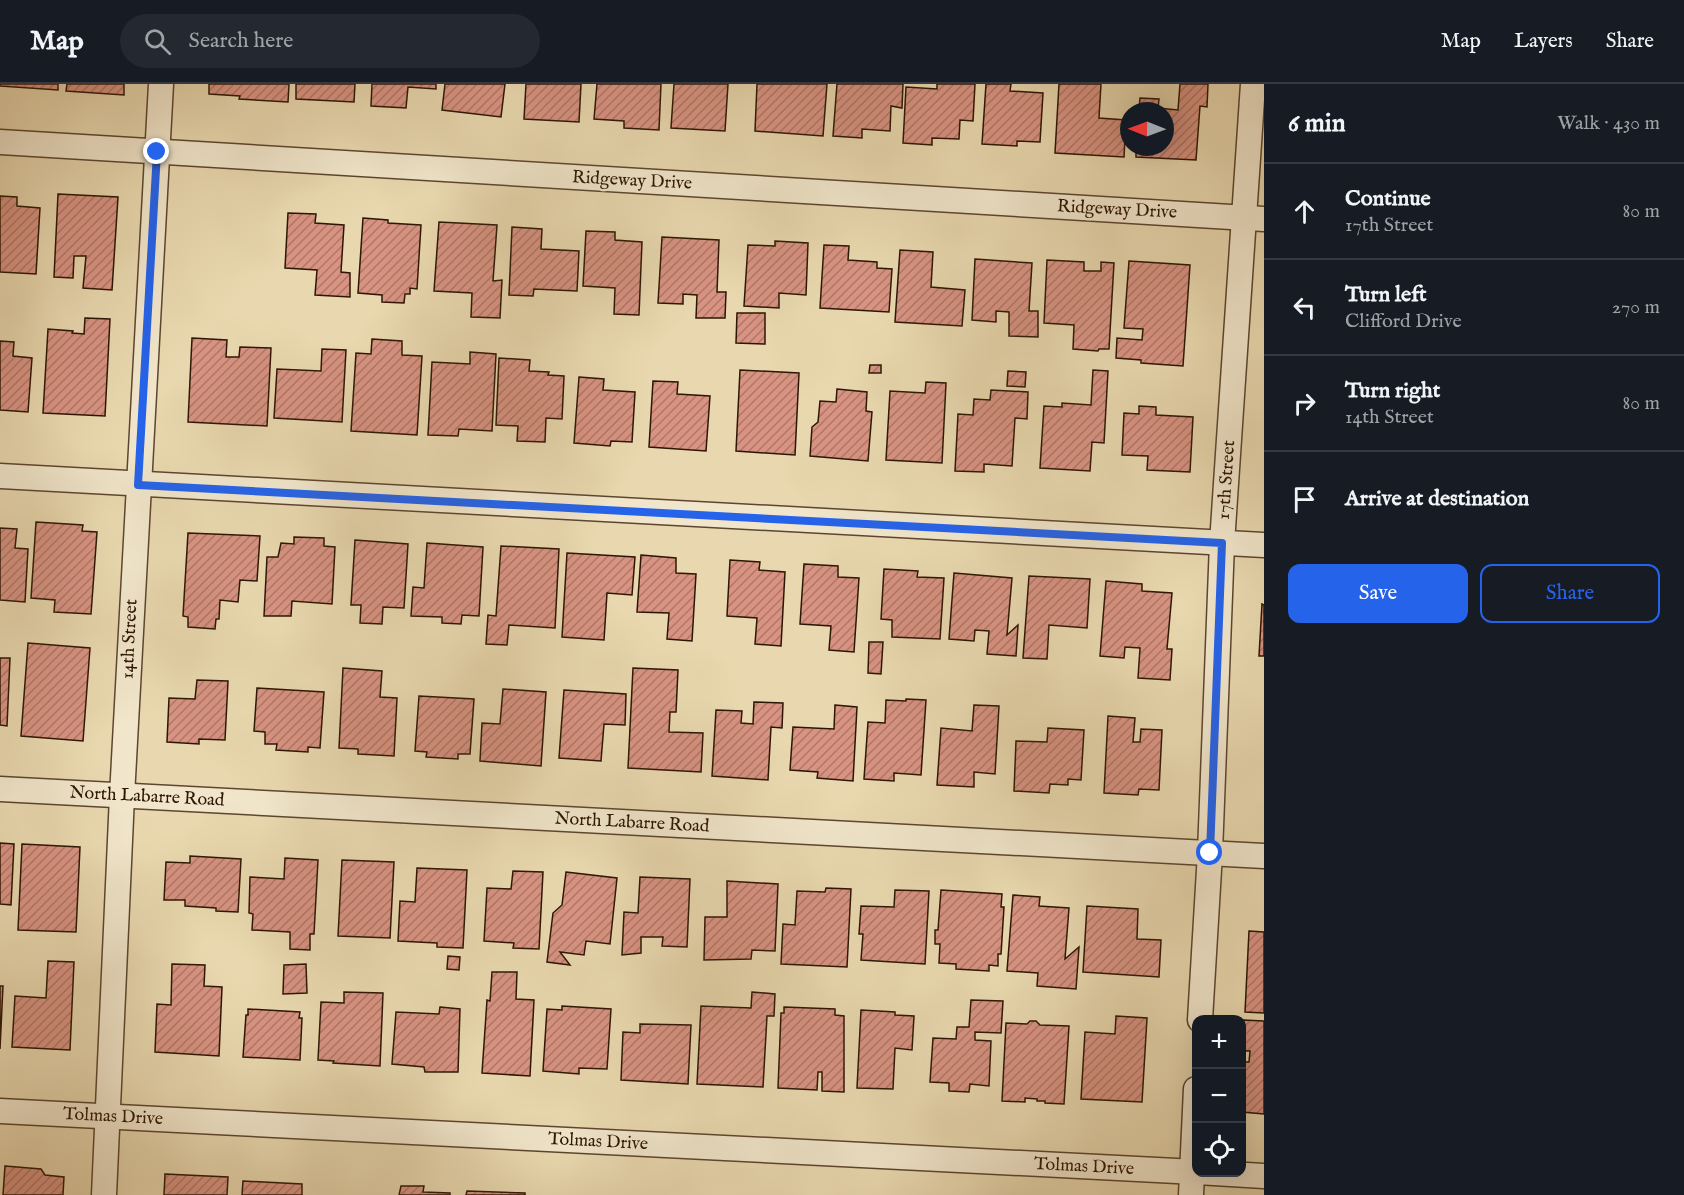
<!DOCTYPE html>
<meta charset="utf-8">
<style>
body{margin:0;font-family:"IM FELL English",serif;background:#242831;color:#f1f3f6}
.controls{position:absolute;right:18px;bottom:18px;display:grid;overflow:hidden;border-radius:12px;box-shadow:0 6px 24px #0002}
.controls button{width:54px;height:54px;display:grid;place-items:center;padding:0;border:0;border-bottom:2px solid #363941;background:#171b24;color:#f1f3f6;font:30px sans-serif}
.compass{position:absolute;left:1120px;top:18px;width:54px;height:54px;border-radius:50%;background:#171b24;box-shadow:0 6px 24px #0002;rotate:271deg}
.stop{position:absolute;width:18px;height:18px;margin:-14px;border:4px solid #2563eb;border-radius:50%;background:#fff}
.stop.end{background:#2563eb;border-color:#fff;box-shadow:0 2px 6px #0008}
.list{margin:0;padding:0;list-style:none}
h2{display:flex;justify-content:space-between;align-items:center;height:78px;margin:0;padding:0 24px;font-size:26px}
h2 small{font-size:20px;font-weight:400;color:#9ea1a6}
.list li{display:grid;grid-template-columns:39px 1fr auto;gap:18px;align-items:center;box-sizing:border-box;height:96px;padding:0 24px;border-top:2px solid #363941}
.list b{display:block;font-size:22px;white-space:nowrap}
.list p{margin:0;font-size:20px;white-space:nowrap;color:#9ea1a6}
.list em{font-size:20px;font-style:normal;color:#9ea1a6}
.actions{display:flex;gap:12px;padding:18px 24px}
.actions a{flex:1;padding:14px 0;border:2px solid #2563eb;border-radius:12px;text-align:center;font-size:21px;color:#2563eb}
.actions .main{background:#2563eb;color:#fff}
.icon{flex:none;width:33px;height:33px;fill:none;stroke:currentColor;stroke-width:2;stroke-linecap:round;stroke-linejoin:round}
.map{position:relative;flex:none;width:1264px;height:1111px;overflow:hidden}
header{display:flex;align-items:center;gap:36px;box-sizing:border-box;height:84px;padding:0 30px;background:#171b24;border-bottom:2px solid #363941}
header strong{font-size:28px}
nav{display:flex;gap:33px;margin-inline-start:auto;font-size:21px}
.search{width:420px;height:54px;background:#242831;display:flex;align-items:center;gap:15px;box-sizing:border-box;padding:0 21px;border-radius:33px;color:#9ea1a6;font-size:22px}
main{display:flex}
aside{flex:1;background:#171b24}
.map>svg:first-child{display:block}
.building{fill:url(#building-hatch);stroke:#2d1604;stroke-width:1.5}
.lines{fill:none;stroke-linecap:round;stroke-linejoin:round}
.street-casing{stroke:#5c462f;stroke-width:27}
.street{stroke:#f1e6cb;stroke-width:24}
.route{stroke:#2563eb;stroke-width:8}
.labels{text-anchor:middle;dominant-baseline:central;stroke-width:4.5;stroke-linejoin:round;paint-order:stroke}
.street-label{font-size:18px;fill:#2d1604;stroke:#f1e6cb}
</style>
<header>
<strong>Map</strong>
<div class="search"><svg class="icon" aria-label="search" viewBox="0 0 24 24"><circle cx="10" cy="10" r="6"/><path d="M15 15l6 6"/></svg>Search here</div>
<nav><a>Map</a><a>Layers</a><a>Share</a></nav>
</header>
<main>
<div class="map">
<svg width="1264" height="1111" viewBox="0 0 1264 1111">
<defs>
<pattern id="building-hatch" width="6" height="6" patternUnits="userSpaceOnUse" patternTransform="scale(1.5)"><rect width="6" height="6" fill="#d89382"/><path d="M-1 1l2-2M0 6l6-6M5 7l2-2" fill="none" stroke="#b07768"/></pattern>
</defs>
<rect width="100%" height="100%" fill="#e9d8af"/>
<filter id="stains"><feTurbulence type="fractalNoise" baseFrequency=".00333" numOctaves="4"/><feColorMatrix values="0 0 0 0 .2 0 0 0 0 .09 0 0 0 0 .02 0 0 0 .5 -.17"/></filter>
<radialGradient id="worn" r=".72"><stop offset=".6" stop-color="#630" stop-opacity="0"/><stop offset="1" stop-color="#630" stop-opacity=".3"/></radialGradient>
<g class="building">
<path d="M 0,0 L 58,0 L 58,6 L 0,2 Z"/>
<path d="M 67,0 L 124,0 L 124,11 L 66,7 Z"/>
<path d="M 209,0 L 289,0 L 288,18 L 239,15 L 240,12 L 209,10 Z"/>
<path d="M 296,0 L 355,0 L 354,18 L 296,15 Z"/>
<path d="M 372,0 L 436,0 L 436,5 L 408,3 L 406,24 L 371,22 Z"/>
<path d="M 445,0 L 505,0 L 501,33 L 442,26 Z"/>
<path d="M 526,0 L 581,0 L 579,38 L 524,35 Z"/>
<path d="M 597,0 L 661,0 L 659,46 L 624,44 L 624,37 L 594,35 Z"/>
<path d="M 674,0 L 728,0 L 725,47 L 671,44 Z"/>
<path d="M 757,0 L 827,0 L 823,52 L 755,47 Z"/>
<path d="M 837,0 L 903,0 L 902,24 L 891,22 L 890,47 L 862,45 L 862,54 L 833,52 Z"/>
<path d="M 937,0 L 975,0 L 973,37 L 960,36 L 959,55 L 932,54 L 932,61 L 903,59 L 906,3 L 937,5 Z"/>
<path d="M 986,0 L 1011,0 L 1010,7 L 1043,9 L 1040,58 L 1017,57 L 1017,62 L 982,60 Z"/>
<path d="M 1059,0 L 1101,0 L 1099,34 L 1126,36 L 1124,73 L 1055,69 Z"/>
<path d="M 1180,0 L 1208,0 L 1207,23 L 1200,22 L 1196,76 L 1136,73 L 1136,63 L 1165,63 L 1165,27 L 1139,27 L 1140,14 L 1159,15 L 1158,24 L 1178,26 Z"/>
<path d="M 58,110 L 118,113 L 112,206 L 83,204 L 86,172 L 74,172 L 73,194 L 54,193 Z"/>
<path d="M 0,112 L 17,113 L 17,122 L 40,124 L 36,190 L 0,188 Z"/>
<path d="M 288,129 L 316,130 L 315,139 L 344,141 L 341,188 L 350,189 L 350,213 L 315,211 L 317,186 L 285,184 Z"/>
<path d="M 363,134 L 388,136 L 388,139 L 421,141 L 417,205 L 410,204 L 410,210 L 405,210 L 404,219 L 382,218 L 382,211 L 358,209 Z"/>
<path d="M 439,138 L 497,141 L 493,197 L 502,196 L 500,234 L 471,233 L 472,209 L 434,207 Z"/>
<path d="M 512,143 L 542,145 L 541,165 L 579,167 L 577,207 L 534,205 L 533,212 L 509,211 Z"/>
<path d="M 586,147 L 615,148 L 615,156 L 642,158 L 639,231 L 614,230 L 615,204 L 583,202 Z"/>
<path d="M 662,153 L 719,156 L 717,208 L 726,208 L 725,234 L 696,234 L 697,211 L 683,210 L 683,220 L 658,219 Z"/>
<path d="M 775,157 L 808,159 L 806,211 L 779,209 L 779,224 L 744,222 L 748,161 L 775,162 Z"/>
<path d="M 824,161 L 849,162 L 848,176 L 877,178 L 877,184 L 892,185 L 889,228 L 820,224 Z"/>
<path d="M 900,166 L 933,168 L 931,203 L 965,206 L 962,242 L 895,238 Z"/>
<path d="M 975,175 L 1032,179 L 1029,227 L 1038,227 L 1038,253 L 1009,252 L 1009,228 L 996,227 L 996,238 L 972,236 Z"/>
<path d="M 1047,176 L 1084,178 L 1084,187 L 1101,187 L 1101,178 L 1114,179 L 1109,265 L 1099,265 L 1098,267 L 1073,265 L 1074,241 L 1044,239 Z"/>
<path d="M 1129,177 L 1190,181 L 1183,282 L 1141,279 L 1141,276 L 1116,274 L 1117,254 L 1142,256 L 1143,245 L 1124,244 Z"/>
<path d="M 737,229 L 765,229 L 765,260 L 736,259 Z"/>
<path d="M 85,234 L 110,235 L 105,332 L 43,329 L 48,245 L 73,247 L 72,249 L 84,250 Z"/>
<path d="M 192,254 L 227,256 L 226,273 L 239,273 L 240,263 L 271,264 L 267,342 L 188,338 Z"/>
<path d="M 372,255 L 402,257 L 402,271 L 422,272 L 417,351 L 351,347 L 356,269 L 371,270 Z"/>
<path d="M 0,257 L 14,258 L 13,272 L 32,274 L 28,328 L 0,326 Z"/>
<path d="M 322,265 L 346,266 L 342,338 L 274,334 L 277,285 L 321,287 Z"/>
<path d="M 470,268 L 496,270 L 492,347 L 459,345 L 458,352 L 428,351 L 432,278 L 470,280 Z"/>
<path d="M 499,274 L 530,276 L 529,287 L 549,288 L 548,291 L 564,292 L 562,335 L 546,334 L 545,358 L 517,357 L 518,342 L 496,341 Z"/>
<path d="M 870,281 L 881,281 L 881,289 L 869,289 Z"/>
<path d="M 740,286 L 799,289 L 795,371 L 736,367 Z"/>
<path d="M 1093,286 L 1108,287 L 1104,359 L 1092,358 L 1090,387 L 1040,384 L 1044,322 L 1062,323 L 1062,319 L 1091,321 Z"/>
<path d="M 1008,287 L 1026,288 L 1025,303 L 1007,302 Z"/>
<path d="M 579,293 L 604,295 L 603,306 L 635,308 L 632,358 L 611,357 L 610,362 L 574,359 Z"/>
<path d="M 653,297 L 678,298 L 677,310 L 710,312 L 706,367 L 649,363 Z"/>
<path d="M 926,298 L 946,299 L 942,379 L 886,376 L 890,307 L 925,309 Z"/>
<path d="M 837,305 L 867,308 L 866,327 L 872,328 L 868,377 L 810,372 L 812,343 L 818,338 L 820,317 L 836,318 Z"/>
<path d="M 991,306 L 1028,308 L 1027,335 L 1015,334 L 1012,382 L 984,380 L 984,388 L 955,387 L 958,330 L 973,331 L 974,315 L 990,316 Z"/>
<path d="M 1139,322 L 1156,323 L 1156,331 L 1193,333 L 1190,388 L 1147,386 L 1148,372 L 1122,371 L 1124,329 L 1139,330 Z"/>
<path d="M 36,438 L 83,441 L 82,447 L 97,448 L 91,530 L 54,528 L 55,516 L 31,514 Z"/>
<path d="M 0,444 L 17,445 L 15,464 L 28,465 L 25,518 L 0,516 Z"/>
<path d="M 188,449 L 260,452 L 257,497 L 240,496 L 238,518 L 220,516 L 219,535 L 216,535 L 215,545 L 188,543 L 188,533 L 183,532 Z"/>
<path d="M 294,453 L 324,454 L 324,462 L 335,463 L 332,520 L 292,517 L 291,532 L 264,532 L 267,473 L 278,473 L 281,459 L 294,460 Z"/>
<path d="M 355,456 L 408,460 L 404,524 L 383,523 L 382,540 L 360,539 L 361,521 L 351,521 Z"/>
<path d="M 427,459 L 483,463 L 479,532 L 462,531 L 461,540 L 442,539 L 442,533 L 411,532 L 413,503 L 424,504 Z"/>
<path d="M 501,462 L 559,465 L 555,544 L 509,541 L 507,561 L 486,560 L 488,531 L 496,532 Z"/>
<path d="M 567,469 L 635,473 L 632,511 L 607,509 L 604,556 L 562,553 Z"/>
<path d="M 641,471 L 676,474 L 676,489 L 696,490 L 692,557 L 667,555 L 669,529 L 637,528 Z"/>
<path d="M 730,476 L 760,478 L 759,486 L 785,488 L 781,562 L 755,560 L 757,534 L 727,532 Z"/>
<path d="M 804,480 L 838,482 L 838,493 L 859,494 L 854,568 L 829,566 L 831,542 L 800,540 Z"/>
<path d="M 884,485 L 918,487 L 917,493 L 944,494 L 940,555 L 892,553 L 892,536 L 881,535 Z"/>
<path d="M 954,489 L 1012,494 L 1007,551 L 1018,541 L 1016,572 L 987,570 L 989,547 L 975,546 L 974,557 L 949,555 Z"/>
<path d="M 1029,492 L 1090,495 L 1087,544 L 1049,541 L 1047,575 L 1023,574 Z"/>
<path d="M 1106,497 L 1142,500 L 1142,507 L 1172,509 L 1167,565 L 1172,565 L 1170,596 L 1138,594 L 1140,564 L 1125,563 L 1124,574 L 1100,572 Z"/>
<path d="M 1262,520 L 1264,521 L 1264,572 L 1259,572 Z"/>
<path d="M 869,558 L 883,558 L 881,590 L 868,589 Z"/>
<path d="M 28,559 L 90,564 L 83,657 L 21,652 Z"/>
<path d="M 0,574 L 10,574 L 7,642 L 0,641 Z"/>
<path d="M 343,584 L 382,587 L 380,613 L 397,614 L 394,672 L 358,670 L 358,665 L 339,664 Z"/>
<path d="M 633,584 L 678,586 L 676,628 L 670,628 L 669,648 L 703,649 L 701,688 L 628,684 Z"/>
<path d="M 197,596 L 228,597 L 225,656 L 199,655 L 199,660 L 167,658 L 169,614 L 195,615 Z"/>
<path d="M 257,604 L 324,608 L 320,664 L 308,663 L 308,668 L 276,666 L 277,660 L 265,660 L 265,648 L 254,647 Z"/>
<path d="M 503,605 L 546,608 L 541,682 L 480,677 L 482,639 L 500,640 Z"/>
<path d="M 564,606 L 626,610 L 625,641 L 604,640 L 601,677 L 559,674 Z"/>
<path d="M 419,612 L 474,615 L 470,670 L 458,670 L 458,675 L 426,673 L 427,668 L 415,667 Z"/>
<path d="M 906,615 L 926,616 L 921,691 L 894,689 L 894,697 L 864,695 L 868,638 L 885,639 L 886,616 L 906,617 Z"/>
<path d="M 754,618 L 783,619 L 782,644 L 771,643 L 768,696 L 712,692 L 716,626 L 742,627 L 741,639 L 753,640 Z"/>
<path d="M 835,621 L 857,623 L 853,697 L 817,694 L 818,688 L 790,686 L 793,643 L 834,645 Z"/>
<path d="M 974,621 L 999,622 L 995,690 L 974,688 L 974,703 L 937,701 L 941,644 L 972,647 Z"/>
<path d="M 1108,632 L 1135,634 L 1133,658 L 1140,658 L 1141,645 L 1162,646 L 1159,706 L 1139,705 L 1138,711 L 1104,709 Z"/>
<path d="M 1048,644 L 1084,646 L 1081,696 L 1068,695 L 1068,701 L 1050,700 L 1049,709 L 1014,707 L 1016,657 L 1047,658 Z"/>
<path d="M 0,759 L 14,760 L 11,821 L 0,820 Z"/>
<path d="M 22,760 L 80,763 L 76,848 L 18,846 Z"/>
<path d="M 190,772 L 241,775 L 238,828 L 216,827 L 216,824 L 185,822 L 185,816 L 164,816 L 166,778 L 190,779 Z"/>
<path d="M 285,774 L 318,776 L 314,850 L 310,850 L 310,866 L 290,865 L 290,848 L 252,846 L 253,830 L 249,829 L 250,793 L 284,795 Z"/>
<path d="M 342,776 L 394,778 L 390,854 L 338,852 Z"/>
<path d="M 417,784 L 467,786 L 463,864 L 437,863 L 437,859 L 398,857 L 400,817 L 415,818 Z"/>
<path d="M 513,787 L 543,788 L 539,865 L 513,864 L 514,859 L 484,857 L 487,804 L 511,805 Z"/>
<path d="M 566,788 L 617,794 L 610,860 L 586,857 L 584,871 L 560,868 L 570,881 L 547,878 L 553,829 L 562,821 Z"/>
<path d="M 640,793 L 690,795 L 687,863 L 662,862 L 663,853 L 641,853 L 641,869 L 622,871 L 624,828 L 638,829 Z"/>
<path d="M 727,797 L 778,800 L 775,867 L 752,866 L 751,875 L 704,876 L 705,833 L 727,833 Z"/>
<path d="M 826,804 L 851,805 L 847,883 L 781,880 L 783,840 L 795,841 L 797,807 L 825,808 Z"/>
<path d="M 895,806 L 929,807 L 925,880 L 861,876 L 863,850 L 859,850 L 861,822 L 894,823 Z"/>
<path d="M 941,806 L 1002,810 L 1001,823 L 1004,823 L 1001,870 L 998,870 L 998,882 L 989,881 L 989,887 L 956,885 L 956,880 L 939,879 L 940,860 L 935,860 L 935,846 L 938,846 Z"/>
<path d="M 1013,811 L 1040,813 L 1039,822 L 1069,824 L 1065,875 L 1079,863 L 1076,905 L 1037,902 L 1038,889 L 1007,887 Z"/>
<path d="M 1087,822 L 1138,825 L 1137,855 L 1161,856 L 1159,893 L 1083,888 Z"/>
<path d="M 1249,847 L 1264,848 L 1264,929 L 1245,928 Z"/>
<path d="M 448,872 L 460,873 L 459,886 L 447,885 Z"/>
<path d="M 48,877 L 74,878 L 70,966 L 12,963 L 15,912 L 46,914 Z"/>
<path d="M 172,880 L 205,881 L 204,902 L 222,903 L 219,972 L 155,968 L 157,920 L 171,921 Z"/>
<path d="M 306,880 L 307,909 L 283,910 L 284,881 Z"/>
<path d="M 492,888 L 517,888 L 516,915 L 534,916 L 530,992 L 482,989 L 487,916 L 490,917 Z"/>
<path d="M 0,902 L 3,902 L 0,965 Z"/>
<path d="M 344,908 L 383,909 L 380,982 L 333,979 L 334,977 L 318,976 L 321,918 L 344,919 Z"/>
<path d="M 752,908 L 775,910 L 774,932 L 767,932 L 763,1003 L 697,1000 L 701,922 L 751,924 Z"/>
<path d="M 971,916 L 1003,917 L 1001,949 L 975,948 L 975,956 L 991,957 L 989,1002 L 970,1000 L 969,1008 L 949,1007 L 949,999 L 930,998 L 933,954 L 956,955 L 957,943 L 969,943 Z"/>
<path d="M 562,922 L 611,925 L 607,985 L 579,984 L 579,990 L 543,987 L 547,925 L 562,926 Z"/>
<path d="M 440,923 L 460,925 L 458,988 L 425,988 L 424,983 L 392,980 L 396,928 L 439,930 Z"/>
<path d="M 784,923 L 835,925 L 835,931 L 844,932 L 844,1008 L 822,1007 L 822,988 L 818,988 L 817,1006 L 778,1004 L 781,929 L 784,929 Z"/>
<path d="M 248,925 L 300,928 L 299,934 L 302,934 L 300,976 L 243,973 L 246,931 L 248,931 Z"/>
<path d="M 861,926 L 895,928 L 895,931 L 914,932 L 912,966 L 895,964 L 893,1005 L 857,1004 Z"/>
<path d="M 1116,932 L 1147,934 L 1142,1018 L 1081,1015 L 1085,948 L 1115,950 Z"/>
<path d="M 1243,936 L 1264,937 L 1264,1030 L 1242,1028 L 1243,978 L 1249,978 L 1250,967 L 1242,967 Z"/>
<path d="M 1030,937 L 1036,937 L 1040,941 L 1069,942 L 1064,1020 L 1045,1019 L 1045,1017 L 1037,1017 L 1037,1015 L 1025,1014 L 1025,1018 L 1002,1017 L 1006,939 L 1027,940 Z"/>
<path d="M 640,940 L 691,941 L 688,1000 L 621,996 L 623,948 L 640,949 Z"/>
<path d="M 5,1082 L 41,1085 L 45,1091 L 64,1093 L 63,1111 L 3,1111 Z"/>
<path d="M 165,1090 L 228,1093 L 227,1111 L 164,1111 Z"/>
<path d="M 243,1097 L 302,1100 L 302,1111 L 242,1111 Z"/>
<path d="M 401,1102 L 424,1102 L 423,1108 L 450,1109 L 450,1111 L 399,1111 Z"/>
<path d="M 467,1107 L 525,1109 L 525,1111 L 466,1111 Z"/>
</g>
<g class="lines">
<defs>
<g id="street">
<path d="M 0,58 L 1264,135"/>
<path d="M 0,392 L 1264,461"/>
<path d="M 0,705 L 1264,772"/>
<path d="M 1200,936 L 1210,769 L 1222,459 L 1253,0"/>
<path d="M 0,1027 L 1196,1088"/>
<path d="M 1197,1088 L 1264,1092"/>
<path d="M 104,1111 L 122,712 L 161,0"/>
<path d="M 1191,1111 L 1196,1005"/>
</g>
</defs>
<use href="#street" class="street-casing"/>
<use href="#street" class="street"/>
</g>
<g class="lines">
<path class="route" d="M 157,68 L 138,401 L 1222,459 L 1210,769"/>
</g>
<g class="labels">
<g class="street-label">
<text transform="translate(632 97) rotate(3)">Ridgeway Drive</text>
<text transform="translate(1117 126) rotate(3)">Ridgeway Drive</text>
<text transform="translate(1227 396) rotate(-86)">17th Street</text>
<text transform="translate(130 555) rotate(-87)">14th Street</text>
<text transform="translate(147 713) rotate(3)">North Labarre Road</text>
<text transform="translate(632 739) rotate(3)">North Labarre Road</text>
<text transform="translate(113 1033) rotate(3)">Tolmas Drive</text>
<text transform="translate(598 1058) rotate(3)">Tolmas Drive</text>
<text transform="translate(1084 1083) rotate(3)">Tolmas Drive</text>
</g>
</g>
<rect width="100%" height="100%" filter="url(#stains)"/>
<rect width="100%" height="100%" fill="url(#worn)"/>
</svg>
<div class="controls">
<button>+</button>
<button>−</button>
<button><svg class="icon" aria-label="locate" viewBox="0 0 24 24"><circle cx="12" cy="12" r="6"/><path d="M12 2v4M12 18v4M2 12h4M18 12h4"/></svg></button>
</div>
<svg class="compass" viewBox="-18 -18 36 36"><path d="M0-13l5 13h-10z" fill="#e53935"/><path d="M0 13l5-13h-10z" fill="#9ea1a6"/></svg>
<div class="stop" style="left:1210px;top:769px"></div>
<div class="stop end" style="left:157px;top:68px"></div>
</div>
<aside>
<h2>6 min<small>Walk · 430 m</small></h2>
<ul class="list">
<li><svg class="icon" aria-label="ahead" viewBox="0 0 24 24"><path d="M12 20V5M6 11l6-6 6 6"/></svg><div><b>Continue</b><p>17th Street</p></div><em>80 m</em></li>
<li><svg class="icon" aria-label="left" viewBox="0 0 24 24"><path d="M17 20v-9H6M10 6l-5 5 5 5"/></svg><div><b>Turn left</b><p>Clifford Drive</p></div><em>270 m</em></li>
<li><svg class="icon" aria-label="right" viewBox="0 0 24 24"><path d="M7 20v-9h11M14 6l5 5-5 5"/></svg><div><b>Turn right</b><p>14th Street</p></div><em>80 m</em></li>
<li><svg class="icon" aria-label="arrive" viewBox="0 0 24 24"><path d="M6 21V4h12l-3 4 3 4H6"/></svg><div><b>Arrive at destination</b></div></li>
</ul>
<div class="actions"><a class="main">Save</a><a>Share</a></div>
</aside>
</main>
